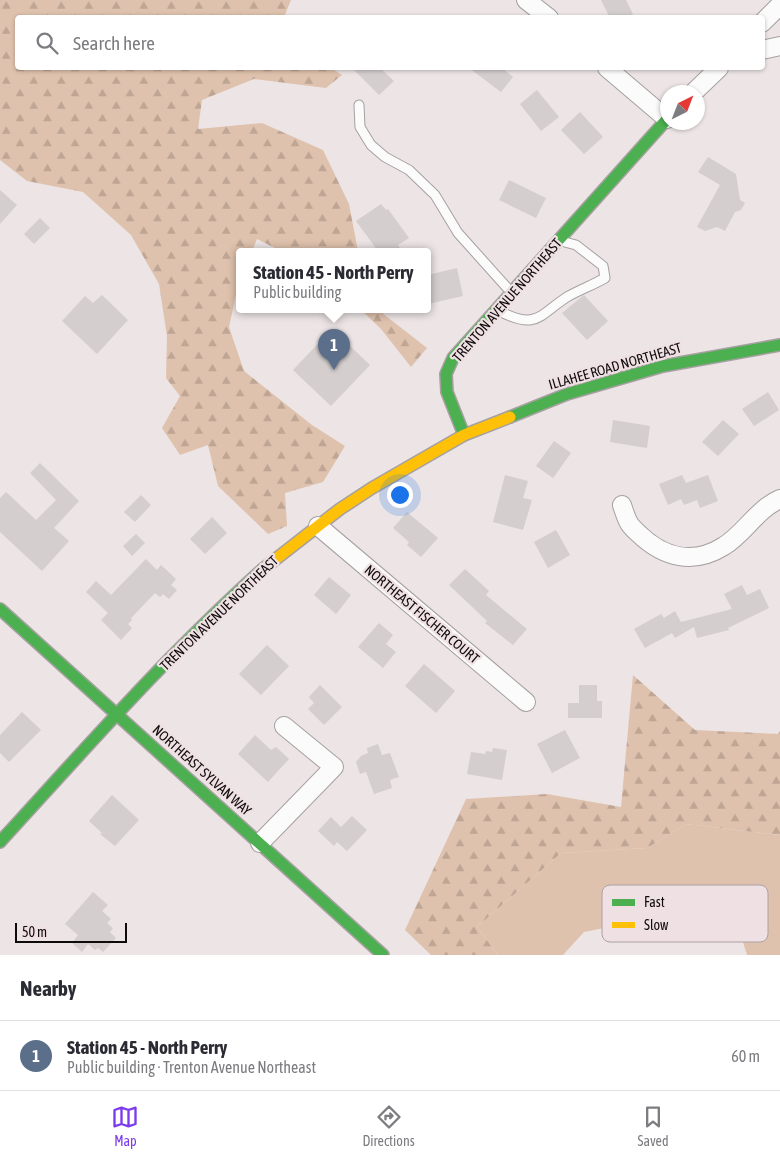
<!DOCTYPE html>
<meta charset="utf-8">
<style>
body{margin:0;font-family:"Asap Condensed",sans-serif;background:#f7f7f7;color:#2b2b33}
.compass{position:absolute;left:660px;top:85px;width:45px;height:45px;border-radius:50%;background:#fff;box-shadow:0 1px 4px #0004;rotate:42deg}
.scale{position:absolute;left:15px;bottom:12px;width:112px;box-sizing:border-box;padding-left:5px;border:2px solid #0f0a0b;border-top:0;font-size:14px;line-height:18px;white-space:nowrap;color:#0f0a0b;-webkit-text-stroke:4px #efe0e3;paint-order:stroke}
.you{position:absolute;left:399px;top:494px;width:18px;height:18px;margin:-12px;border:4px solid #fff;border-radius:50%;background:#1a73e8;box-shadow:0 0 0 8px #1a73e833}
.badge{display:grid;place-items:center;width:32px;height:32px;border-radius:50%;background:#7c3aed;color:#fff;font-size:16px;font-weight:700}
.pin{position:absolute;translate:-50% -41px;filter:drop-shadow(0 1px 2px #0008)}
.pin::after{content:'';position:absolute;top:26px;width:18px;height:15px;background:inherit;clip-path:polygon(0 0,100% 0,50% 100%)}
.popup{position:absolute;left:236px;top:248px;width:195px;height:65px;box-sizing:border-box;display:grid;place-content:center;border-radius:5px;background:#fff;filter:drop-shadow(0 1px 4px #0005);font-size:16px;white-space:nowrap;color:#7c7c81}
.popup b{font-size:19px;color:#2b2b33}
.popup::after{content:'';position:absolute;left:50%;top:100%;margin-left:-10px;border:10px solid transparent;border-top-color:#fff}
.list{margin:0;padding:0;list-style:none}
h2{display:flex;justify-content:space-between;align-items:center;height:65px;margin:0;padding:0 20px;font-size:21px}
h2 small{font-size:16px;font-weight:400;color:#7c7c81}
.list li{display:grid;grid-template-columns:32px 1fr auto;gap:15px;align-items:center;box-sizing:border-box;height:70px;padding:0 20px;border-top:1px solid #e1e1e2}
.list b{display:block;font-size:19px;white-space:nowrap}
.list p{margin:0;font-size:16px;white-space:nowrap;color:#7c7c81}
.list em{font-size:16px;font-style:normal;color:#7c7c81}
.icon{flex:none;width:28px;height:28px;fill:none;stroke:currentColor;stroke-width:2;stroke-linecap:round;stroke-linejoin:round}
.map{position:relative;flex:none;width:780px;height:955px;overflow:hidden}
.search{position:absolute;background:#fff;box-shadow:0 1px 4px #0004;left:15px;right:15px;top:15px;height:55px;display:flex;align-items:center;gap:12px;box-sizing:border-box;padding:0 18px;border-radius:5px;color:#7c7c81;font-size:19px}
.sheet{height:135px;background:#fff}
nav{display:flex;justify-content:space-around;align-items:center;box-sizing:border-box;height:70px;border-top:1px solid #e1e1e2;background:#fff;font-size:14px;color:#7c7c81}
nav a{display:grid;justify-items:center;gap:2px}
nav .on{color:#7c3aed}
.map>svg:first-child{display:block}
.green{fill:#dfc2ad}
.forest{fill:url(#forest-firs)}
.building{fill:#d4cece}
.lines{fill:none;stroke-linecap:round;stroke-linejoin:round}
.lane-casing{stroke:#a6a0a1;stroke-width:11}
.street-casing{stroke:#a6a0a1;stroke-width:20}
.fast-casing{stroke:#a6a0a1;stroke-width:14}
.slow-casing{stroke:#a6a0a1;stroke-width:14}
.lane{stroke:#fcfbfb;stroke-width:9}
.street{stroke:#fcfbfb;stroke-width:18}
.fast{stroke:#4caf50;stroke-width:11}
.slow{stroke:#ffc107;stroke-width:11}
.labels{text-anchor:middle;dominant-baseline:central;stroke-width:4.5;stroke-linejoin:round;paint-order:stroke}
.street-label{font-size:14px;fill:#0f0a0b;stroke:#efe0e3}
.key{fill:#efe0e3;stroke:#aca0a2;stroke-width:1}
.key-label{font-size:14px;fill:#0f0a0b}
</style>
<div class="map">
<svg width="780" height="955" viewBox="0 0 780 955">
<defs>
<pattern id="forest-firs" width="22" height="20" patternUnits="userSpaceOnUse" patternTransform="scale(1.25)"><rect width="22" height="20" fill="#dfc2ad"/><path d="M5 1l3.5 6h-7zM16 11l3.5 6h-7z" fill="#bea594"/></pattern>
</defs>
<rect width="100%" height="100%" fill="#ece4e5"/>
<path class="green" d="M 686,824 L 780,835 L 780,955 L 747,955 L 731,904 L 678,885 L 640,921 L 584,932 L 563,955 L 498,955 L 477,927 L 561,853 L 647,848 Z"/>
<g class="forest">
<path d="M 0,0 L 291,0 L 284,17 L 18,18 L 18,68 L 331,68 L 342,75 L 326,88 L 254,79 L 202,100 L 198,129 L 262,123 L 323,150 L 349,204 L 358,251 L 281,251 L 257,239 L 252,251 L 240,251 L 240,276 L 229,327 L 244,371 L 312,425 L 345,446 L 323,482 L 285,493 L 287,526 L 268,534 L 218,486 L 208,445 L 180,455 L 162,428 L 180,396 L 166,378 L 167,336 L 159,284 L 131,235 L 83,192 L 27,181 L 0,160 Z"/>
<path d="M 360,309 L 377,309 L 427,348 L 411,367 L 381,329 Z"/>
<path d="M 633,675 L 695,730 L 778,734 L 780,731 L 780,835 L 686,824 L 647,848 L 561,853 L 477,927 L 498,955 L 431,955 L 405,930 L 466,799 L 547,794 L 621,807 Z"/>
</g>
<g class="building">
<path d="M 601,0 L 626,0 L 633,14 L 625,18 L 610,18 Z"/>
<path d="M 352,68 L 380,68 L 394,81 L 379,95 Z"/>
<path d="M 469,68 L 502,68 L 513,77 L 501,92 Z"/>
<path d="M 537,90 L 559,117 L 541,131 L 520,104 Z"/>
<path d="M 580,112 L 603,137 L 584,154 L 561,130 Z"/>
<path d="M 708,157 L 736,174 L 740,200 L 745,203 L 741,210 L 735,212 L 725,231 L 717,227 L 705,231 L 697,227 L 720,185 L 698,172 Z"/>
<path d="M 509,180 L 546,198 L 536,218 L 499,200 Z"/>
<path d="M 0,190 L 17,205 L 0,224 Z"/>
<path d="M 381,204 L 386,210 L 388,209 L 409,238 L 398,245 L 402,251 L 378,251 L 356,221 Z"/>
<path d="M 40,218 L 50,228 L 34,244 L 24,234 Z"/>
<path d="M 457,268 L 463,296 L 428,304 L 428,275 Z"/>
<path d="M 102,295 L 128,320 L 97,354 L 62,321 L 85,296 L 93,303 Z"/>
<path d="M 584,295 L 608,321 L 587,340 L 562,313 Z"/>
<path d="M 332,329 L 370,365 L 331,406 L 293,370 Z"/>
<path d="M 768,392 L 779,410 L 754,426 L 742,409 Z"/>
<path d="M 613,420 L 650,426 L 647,448 L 610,442 Z"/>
<path d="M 723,420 L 739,434 L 718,456 L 702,442 Z"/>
<path d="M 554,441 L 571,453 L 553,478 L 536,466 Z"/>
<path d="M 40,463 L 79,501 L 54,528 L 69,541 L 42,571 L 0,532 L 0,498 L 6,492 L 36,520 L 56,500 L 30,473 Z"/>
<path d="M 505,475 L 528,481 L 523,498 L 532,500 L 523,530 L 493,522 Z"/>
<path d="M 682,475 L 686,483 L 708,475 L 718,501 L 700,508 L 697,500 L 684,505 L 681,499 L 668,505 L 659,484 Z"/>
<path d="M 141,495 L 151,505 L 135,522 L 124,512 Z"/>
<path d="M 407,512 L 438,538 L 421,557 L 407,545 L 409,542 L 393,528 Z"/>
<path d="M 212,517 L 227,533 L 205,554 L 190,539 Z"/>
<path d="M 556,530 L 570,555 L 548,568 L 534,542 Z"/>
<path d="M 136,534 L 145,543 L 132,556 L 123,546 Z"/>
<path d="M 146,559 L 157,570 L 161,565 L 176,579 L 171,585 L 177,590 L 169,599 L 163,594 L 160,597 L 155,593 L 131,618 L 132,620 L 128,624 L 132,628 L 121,640 L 101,620 L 108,613 L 86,592 L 96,581 L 111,595 Z"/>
<path d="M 465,569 L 489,591 L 486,595 L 527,629 L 513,645 L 485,623 L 487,621 L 449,585 Z"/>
<path d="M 329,577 L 351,595 L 336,614 L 314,595 Z"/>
<path d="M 742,585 L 747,595 L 760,589 L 769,608 L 728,628 L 729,630 L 697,638 L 694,627 L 675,638 L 672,633 L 645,648 L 634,629 L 661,614 L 664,618 L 675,611 L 681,622 L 732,609 L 724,594 Z"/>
<path d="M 379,623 L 393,635 L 386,644 L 396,652 L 383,668 L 358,647 Z"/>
<path d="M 267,645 L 289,666 L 261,695 L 239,674 Z"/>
<path d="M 424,664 L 455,691 L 436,713 L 405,686 Z"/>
<path d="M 320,685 L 342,707 L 324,725 L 308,709 L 314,703 L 309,697 Z"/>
<path d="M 579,685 L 597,685 L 597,701 L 602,701 L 602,718 L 568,718 L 568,703 L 579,703 Z"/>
<path d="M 22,712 L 41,730 L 9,762 L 0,753 L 0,735 Z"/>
<path d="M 565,730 L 580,758 L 552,773 L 537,744 Z"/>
<path d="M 255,735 L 271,750 L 276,747 L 289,759 L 268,782 L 238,754 Z"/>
<path d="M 378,744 L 382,755 L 390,753 L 399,777 L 390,780 L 392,788 L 374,794 L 366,772 L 360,774 L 356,762 L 361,756 L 368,753 L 367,748 Z"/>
<path d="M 493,748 L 507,750 L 502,780 L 467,774 L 471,752 L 485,754 L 486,751 L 492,752 Z"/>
<path d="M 112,795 L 139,820 L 115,846 L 100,834 L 102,833 L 89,821 Z"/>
<path d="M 352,816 L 367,830 L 347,851 L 337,842 L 334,846 L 318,831 L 331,817 L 341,827 Z"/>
<path d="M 93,892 L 108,905 L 102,911 L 111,919 L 107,923 L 113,928 L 110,932 L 116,938 L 103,952 L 98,948 L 95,950 L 88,944 L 82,952 L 72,943 L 78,935 L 65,924 Z"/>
</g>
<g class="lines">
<defs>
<g id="lane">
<path d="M 359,105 L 360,127 L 371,145 L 385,157 L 409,170 L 435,195 L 458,233 L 510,291"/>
<path d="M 499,311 C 537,330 538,316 567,297 C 579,290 593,285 605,278 L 603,266 L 576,245 L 561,241"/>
</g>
<g id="street">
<path d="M 526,0 L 549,18"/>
<path d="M 762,23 L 780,5"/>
<path d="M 762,50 L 780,46"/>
<path d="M 607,68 L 667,119"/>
<path d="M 694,92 L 719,68"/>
<path d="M 622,505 C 624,511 626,518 629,523 C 631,527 636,531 639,534 C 664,558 694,565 724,546 C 744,534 757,509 780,499"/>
<path d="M 318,526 L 526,702"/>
<path d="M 260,843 L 334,767 L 284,726"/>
</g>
<g id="fast">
<path d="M 510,417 L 567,394 L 663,366 L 780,345"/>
<path d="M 464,435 L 447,392 L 446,374 L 453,358 L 668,118"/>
<path d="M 0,609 L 383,955"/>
<path d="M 0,842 C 85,749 169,653 263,569"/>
</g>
<path id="slow" d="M 263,569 L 340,509 L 372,488 L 464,435 L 510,417"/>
</defs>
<use href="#lane" class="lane-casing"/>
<use href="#street" class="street-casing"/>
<use href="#fast" class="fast-casing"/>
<use href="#slow" class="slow-casing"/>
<use href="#lane" class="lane"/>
<use href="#street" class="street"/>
<use href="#fast" class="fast"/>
<use href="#slow" class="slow"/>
</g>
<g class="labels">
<g class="street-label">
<text transform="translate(507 300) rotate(-49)">TRENTON AVENUE NORTHEAST</text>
<text transform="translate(615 366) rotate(-16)">ILLAHEE ROAD NORTHEAST</text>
<text transform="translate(219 613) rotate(-44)">TRENTON AVENUE NORTHEAST</text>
<text transform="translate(422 614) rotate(40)">NORTHEAST FISCHER COURT</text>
<text transform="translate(202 770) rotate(42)">NORTHEAST SYLVAN WAY</text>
</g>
</g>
<rect x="602" y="885" width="166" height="57" rx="8" class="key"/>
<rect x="612" y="899" width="23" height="7" fill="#4caf50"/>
<rect x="612" y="922" width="23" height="6" fill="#ffc107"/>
<g class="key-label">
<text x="644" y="907">Fast</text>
<text x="644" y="930">Slow</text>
</g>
</svg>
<svg class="compass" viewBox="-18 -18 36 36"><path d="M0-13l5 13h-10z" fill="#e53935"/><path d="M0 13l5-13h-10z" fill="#7c7c81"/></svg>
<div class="scale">50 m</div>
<div class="you"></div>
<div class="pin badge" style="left:334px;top:370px;background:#5c6f8a">1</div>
<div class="popup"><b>Station 45 - North Perry</b>Public building</div>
<div class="search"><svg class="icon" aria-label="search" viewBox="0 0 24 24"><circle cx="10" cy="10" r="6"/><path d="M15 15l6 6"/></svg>Search here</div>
</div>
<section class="sheet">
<h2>Nearby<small></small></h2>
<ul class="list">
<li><span class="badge" style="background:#5c6f8a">1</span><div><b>Station 45 - North Perry</b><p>Public building · Trenton Avenue Northeast</p></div><em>60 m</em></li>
</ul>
</section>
<nav>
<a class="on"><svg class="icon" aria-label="map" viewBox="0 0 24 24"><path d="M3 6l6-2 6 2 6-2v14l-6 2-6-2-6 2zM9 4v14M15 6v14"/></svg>Map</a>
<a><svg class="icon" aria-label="directions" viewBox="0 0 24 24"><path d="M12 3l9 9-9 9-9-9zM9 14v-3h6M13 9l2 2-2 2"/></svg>Directions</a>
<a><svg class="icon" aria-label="saved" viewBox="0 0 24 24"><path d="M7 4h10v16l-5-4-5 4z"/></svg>Saved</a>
</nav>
